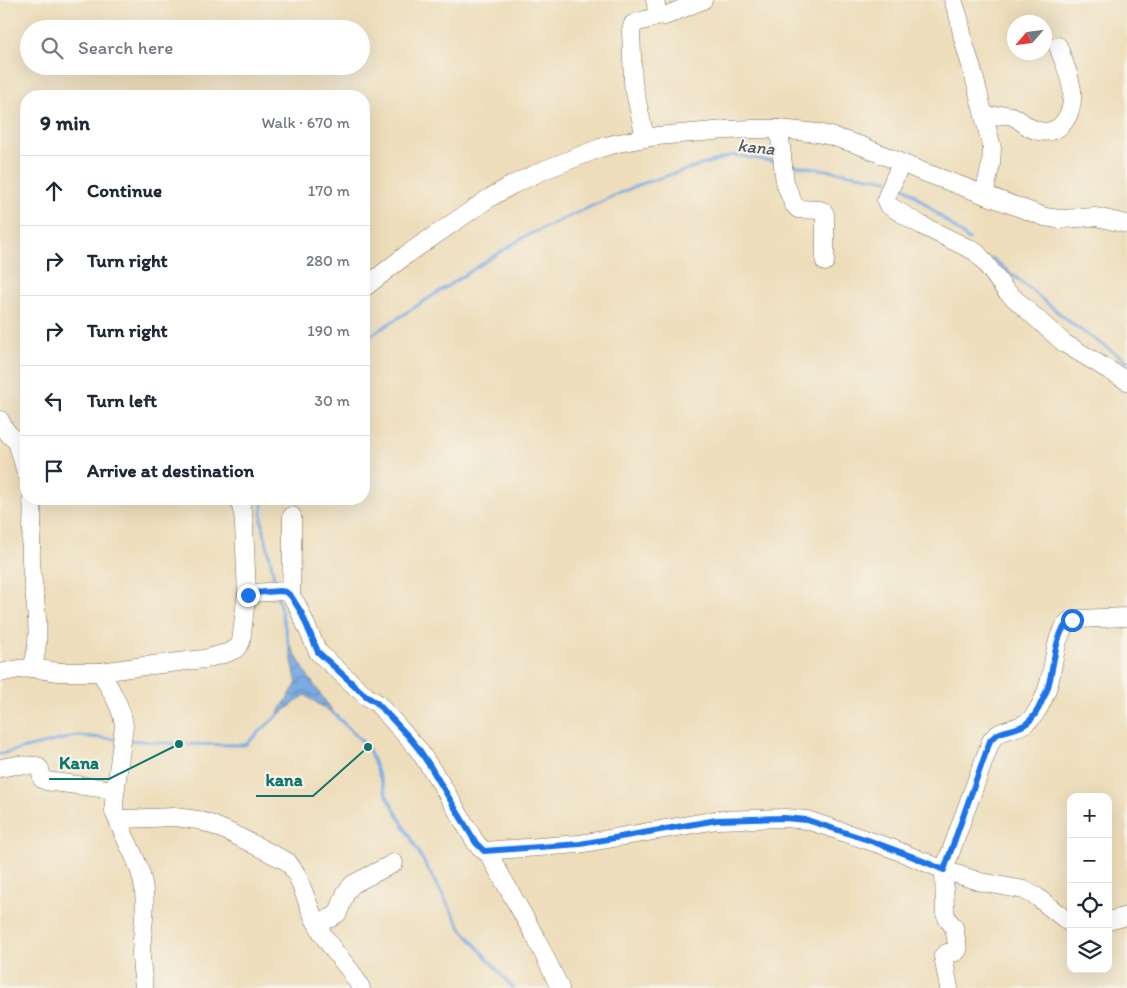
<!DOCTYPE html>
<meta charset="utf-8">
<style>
body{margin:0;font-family:Itim,sans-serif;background:#f2f2f3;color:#1f2937}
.controls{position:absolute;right:15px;bottom:15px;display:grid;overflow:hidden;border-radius:10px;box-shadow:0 5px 20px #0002}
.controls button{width:45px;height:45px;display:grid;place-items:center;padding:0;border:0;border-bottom:1px solid #e0e1e3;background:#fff;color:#1f2937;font:25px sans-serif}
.compass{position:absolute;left:1007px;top:15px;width:45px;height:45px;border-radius:50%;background:#fff;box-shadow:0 5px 20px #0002;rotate:242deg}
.stop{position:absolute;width:15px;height:15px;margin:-11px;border:4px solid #1a73e8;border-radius:50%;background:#fff}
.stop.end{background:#1a73e8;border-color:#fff;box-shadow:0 1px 5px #0008}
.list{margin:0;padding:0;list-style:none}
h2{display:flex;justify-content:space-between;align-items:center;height:65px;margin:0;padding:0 20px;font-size:21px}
h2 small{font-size:16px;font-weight:400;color:#747a83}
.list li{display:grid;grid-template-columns:32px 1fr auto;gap:15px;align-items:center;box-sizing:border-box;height:70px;padding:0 20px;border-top:1px solid #e0e1e3}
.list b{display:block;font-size:19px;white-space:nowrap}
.list em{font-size:16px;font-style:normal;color:#747a83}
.icon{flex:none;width:28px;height:28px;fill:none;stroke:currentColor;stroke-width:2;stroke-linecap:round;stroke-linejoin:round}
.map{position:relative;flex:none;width:1127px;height:988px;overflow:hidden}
.search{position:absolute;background:#fff;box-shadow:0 5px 20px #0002;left:20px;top:20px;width:350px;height:55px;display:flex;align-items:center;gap:12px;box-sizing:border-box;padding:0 18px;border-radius:28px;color:#747a83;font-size:19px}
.panel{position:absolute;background:#fff;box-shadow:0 5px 20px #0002;left:20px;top:90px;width:350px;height:415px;border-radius:20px}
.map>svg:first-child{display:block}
.water{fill:url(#water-waves);stroke:#5a6a81}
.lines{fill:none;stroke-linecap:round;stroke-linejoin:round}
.stream{stroke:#79aae4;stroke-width:3}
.minor-casing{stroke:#796955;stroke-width:19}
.minor{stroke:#fff;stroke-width:18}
.route{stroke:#1a73e8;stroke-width:6}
.labels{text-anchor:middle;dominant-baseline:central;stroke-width:4.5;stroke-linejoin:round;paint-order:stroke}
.water-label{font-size:18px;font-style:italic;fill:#515763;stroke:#f7f3e8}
.leader{fill:none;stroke:#0f766e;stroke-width:2}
.callout-dot{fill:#0f766e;stroke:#f7f3e8;stroke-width:2}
.callout-label{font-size:18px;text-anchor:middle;font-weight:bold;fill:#0f766e;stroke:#f7f3e8;stroke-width:4.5;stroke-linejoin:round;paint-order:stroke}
</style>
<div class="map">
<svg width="1127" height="988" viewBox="0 0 1127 988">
<defs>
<pattern id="water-waves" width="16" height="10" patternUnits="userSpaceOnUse" patternTransform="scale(1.25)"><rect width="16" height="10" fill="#79aae4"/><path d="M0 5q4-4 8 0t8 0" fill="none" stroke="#648bb8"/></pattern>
</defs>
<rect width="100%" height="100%" fill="#f7f3e8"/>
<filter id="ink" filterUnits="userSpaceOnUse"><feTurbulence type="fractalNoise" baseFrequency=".02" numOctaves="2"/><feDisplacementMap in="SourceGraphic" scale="10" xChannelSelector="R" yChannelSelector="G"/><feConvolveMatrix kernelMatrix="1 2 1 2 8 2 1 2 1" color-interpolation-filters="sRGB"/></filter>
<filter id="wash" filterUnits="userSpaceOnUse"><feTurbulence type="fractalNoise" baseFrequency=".0096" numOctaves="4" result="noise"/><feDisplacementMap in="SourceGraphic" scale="20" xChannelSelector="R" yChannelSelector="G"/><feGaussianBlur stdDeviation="1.12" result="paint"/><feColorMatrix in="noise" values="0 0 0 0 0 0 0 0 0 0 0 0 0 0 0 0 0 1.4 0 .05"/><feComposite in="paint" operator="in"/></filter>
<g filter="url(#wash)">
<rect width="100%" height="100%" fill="#edddba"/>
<path class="water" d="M 288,642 L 309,678 L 335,715 L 305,695 L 276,717 L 297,683 Z"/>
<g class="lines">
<g class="stream">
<path d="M 788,164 L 888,180"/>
<path d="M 899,182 L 969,240"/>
<path d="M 992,258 L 1076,327 L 1127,361"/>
<path d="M 364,340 L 522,238 L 638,185 L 733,155 L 777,162"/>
<path d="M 262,499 L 262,522 L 276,586"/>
<path d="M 278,597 L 289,645"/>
<path d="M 333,713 L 368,747 L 387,796 L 461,928 L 513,988"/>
<path d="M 128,740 L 179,744 L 245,745 L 278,715"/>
<path d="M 0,754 L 76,736 L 117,739"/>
</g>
</g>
</g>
<g filter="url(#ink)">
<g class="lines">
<defs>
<g id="minor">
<path d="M 953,0 L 959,18 L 963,39 L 974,76 L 992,148 L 991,164 L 984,195"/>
<path d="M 655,15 L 665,16 L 703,0"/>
<path d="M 985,118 C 993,117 1004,113 1012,116 C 1021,119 1026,129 1039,131 C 1063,136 1074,111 1072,90 C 1070,75 1063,60 1058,46"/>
<path d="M 779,129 L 785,183 L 794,205 L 798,209 L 820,210 L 823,211 L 825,214 L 825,262"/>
<path d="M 645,137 L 633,83 L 631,30 L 633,24 C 649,17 661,22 655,0"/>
<path d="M 901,163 L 887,196 L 886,201 L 888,205 L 921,225 L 976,252 L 983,260 L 1006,291 L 1064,343 L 1127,381"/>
<path d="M 364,288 L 406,255 L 491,197 L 512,185 L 544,170 L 600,148 L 618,143 L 657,136 L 726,130 L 755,129 L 779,129 L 817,133 L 831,136 L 862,146 L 918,170 L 1045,217 L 1059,219 L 1096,217 L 1127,224"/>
<path d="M 0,420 C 6,433 13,441 26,445"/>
<path d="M 17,441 L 26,473"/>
<path d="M 32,499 C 34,520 30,540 31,561 C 33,596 44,634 32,668"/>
<path d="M 239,499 L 243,514 L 244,524 L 247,595"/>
<path d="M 291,596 L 292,548 L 292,516"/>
<path d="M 101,672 C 110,690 122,706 124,726 L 114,802 L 114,812 L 117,818 L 124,819 L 175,817 L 198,820 L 210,824 L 229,832 L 288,862 L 297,875 L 313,916 L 323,935 L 335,952 L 352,973 L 361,988"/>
<path d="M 0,673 L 19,669 L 32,668 L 58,672 L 101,672 L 136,667 L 204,659 L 227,653 L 236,649 L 241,642 L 246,599 L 247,595 L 253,593 L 285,591 L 291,596 L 297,605 L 318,652 L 366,696 L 377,703 L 418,749 L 440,782 L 476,843 L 484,851 L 579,844 L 717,820 L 785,818 L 807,820 L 891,848 L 944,870 L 981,882 L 1024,890 L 1037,897 L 1071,924"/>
<path d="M 0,768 L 17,765 L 37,766 L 40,769 L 42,779 L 46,781 L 115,790"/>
<path d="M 117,818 C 124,839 138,858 142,879 C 148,903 142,929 141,953 C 141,965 143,976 144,988"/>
<path d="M 487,851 L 535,936 L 560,988"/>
<path d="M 1108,921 L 1127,916"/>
<path d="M 316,922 L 331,918 L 338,913 L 346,892 L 353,884 L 394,863"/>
<path d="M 949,988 L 943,956 L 947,953 L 956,952 L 958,950 L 954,927 L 948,920 L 945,913 L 944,870 L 991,741 C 1001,725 1022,733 1035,714 C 1041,705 1046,694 1049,683 C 1055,662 1054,637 1069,621 L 1078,619 L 1127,617"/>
</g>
</defs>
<use href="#minor" class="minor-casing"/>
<use href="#minor" class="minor"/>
</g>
</g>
<g class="lines" filter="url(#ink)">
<path class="route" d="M 248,595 L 253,593 L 280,591 L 286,592 L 291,596 L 301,612 L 318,652 L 366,696 L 377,703 L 409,737 L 418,748 L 430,766 L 476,843 L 484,851 L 580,844 L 717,820 L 784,818 L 807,820 L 868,840 L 911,856 L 944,870 L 990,741 C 999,728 1016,732 1027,723 C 1034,718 1039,708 1042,701 C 1045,695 1048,689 1049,683 C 1054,666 1055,628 1072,620"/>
</g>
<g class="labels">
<g class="water-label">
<text transform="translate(756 147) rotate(6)">kana</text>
</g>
</g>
<path class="leader" d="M179 744L109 779H49M368 747L313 796H256"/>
<g class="callout-dot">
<circle cx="179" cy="744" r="5"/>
<circle cx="368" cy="747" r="5"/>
</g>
<g class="callout-label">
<text x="79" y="769">Kana</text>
<text x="284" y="786">kana</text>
</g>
</svg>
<div class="controls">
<button>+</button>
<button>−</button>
<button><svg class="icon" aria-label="locate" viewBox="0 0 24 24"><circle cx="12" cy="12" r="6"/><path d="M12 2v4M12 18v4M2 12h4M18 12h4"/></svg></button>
<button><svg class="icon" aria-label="layers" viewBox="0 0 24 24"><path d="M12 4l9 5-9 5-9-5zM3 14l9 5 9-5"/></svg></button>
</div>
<svg class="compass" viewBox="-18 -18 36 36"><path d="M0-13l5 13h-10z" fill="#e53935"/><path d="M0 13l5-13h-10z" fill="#747a83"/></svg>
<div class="stop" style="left:1072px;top:620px"></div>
<div class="stop end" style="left:248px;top:595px"></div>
<div class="search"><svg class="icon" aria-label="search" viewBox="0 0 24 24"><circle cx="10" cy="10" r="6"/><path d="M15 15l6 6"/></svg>Search here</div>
<section class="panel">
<h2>9 min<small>Walk · 670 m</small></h2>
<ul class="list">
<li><svg class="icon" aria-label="ahead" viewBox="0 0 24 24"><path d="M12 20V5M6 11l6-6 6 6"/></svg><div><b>Continue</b></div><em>170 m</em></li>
<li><svg class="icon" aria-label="right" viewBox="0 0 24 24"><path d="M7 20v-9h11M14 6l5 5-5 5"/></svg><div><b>Turn right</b></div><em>280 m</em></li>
<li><svg class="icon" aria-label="right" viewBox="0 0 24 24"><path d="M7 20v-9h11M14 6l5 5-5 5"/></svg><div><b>Turn right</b></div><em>190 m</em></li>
<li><svg class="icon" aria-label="left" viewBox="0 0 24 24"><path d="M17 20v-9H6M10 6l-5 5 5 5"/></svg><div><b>Turn left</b></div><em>30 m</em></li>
<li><svg class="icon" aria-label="arrive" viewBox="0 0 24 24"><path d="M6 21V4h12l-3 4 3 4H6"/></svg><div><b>Arrive at destination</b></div></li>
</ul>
</section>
</div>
